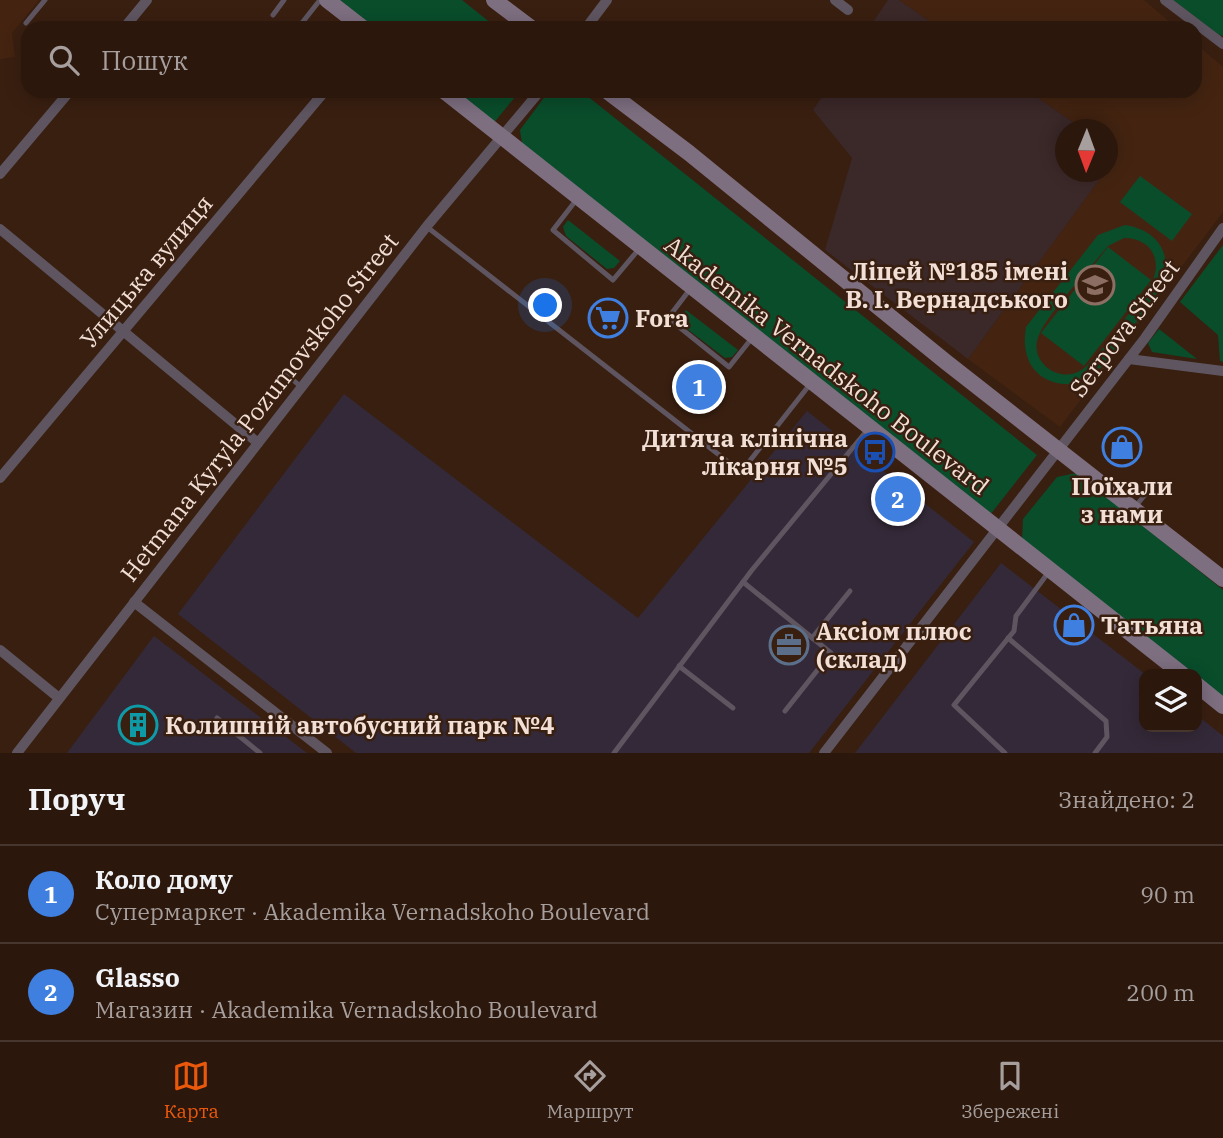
<!DOCTYPE html>
<html lang="uk">
<meta charset="utf-8">
<style>
body{margin:0;font-family:"IBM Plex Serif",serif;background:#37241a;color:#f1f3f6}
.controls{position:absolute;right:21px;bottom:21px;display:grid;overflow:hidden;border-radius:14px;box-shadow:0 4px 18px #0003}
.controls button{width:63px;height:63px;display:grid;place-items:center;padding:0;border:0;border-bottom:2px solid #47362d;background:#2b170c;color:#f1f3f6;font:35px sans-serif}
.compass{position:absolute;left:1055px;top:119px;width:63px;height:63px;border-radius:50%;background:#2b170c;box-shadow:0 4px 18px #0003;rotate:181deg}
.you{position:absolute;left:546px;top:306px;width:24px;height:24px;margin:-18px;border:5px solid #fff;border-radius:50%;background:#1a73e8;box-shadow:0 0 0 10px #1a73e833}
.badge{display:grid;place-items:center;width:46px;height:46px;border-radius:50%;background:#ea580c;color:#fff;font-size:23px;font-weight:700}
.pin{position:absolute;translate:-50% -50%;border:4px solid #fff;box-shadow:0 2px 7px #0006}
.list{margin:0;padding:0;list-style:none}
h2{display:flex;justify-content:space-between;align-items:center;height:91px;margin:0;padding:0 28px;font-size:30px}
h2 small{font-size:23px;font-weight:400;color:#a69f9d}
.list li{display:grid;grid-template-columns:46px 1fr auto;gap:21px;align-items:center;box-sizing:border-box;height:98px;padding:0 28px;border-top:2px solid #47362d}
.list b{display:block;font-size:26px;white-space:nowrap}
.list p{margin:0;font-size:23px;white-space:nowrap;color:#a69f9d}
.list em{font-size:23px;font-style:normal;color:#a69f9d}
.icon{flex:none;width:38px;height:38px;fill:none;stroke:currentColor;stroke-width:2;stroke-linecap:round;stroke-linejoin:round}
.map{position:relative;flex:none;width:1223px;height:753px;overflow:hidden}
.search{position:absolute;background:#2b170c;box-shadow:0 4px 18px #0003;left:21px;right:21px;top:21px;height:77px;display:flex;align-items:center;gap:18px;box-sizing:border-box;padding:0 24px;border-radius:21px;color:#a69f9d;font-size:26px}
.sheet{height:287px;background:#2b170c}
nav{display:flex;justify-content:space-around;align-items:center;box-sizing:border-box;height:98px;border-top:2px solid #47362d;background:#2b170c;font-size:19px;color:#a69f9d}
nav a{display:grid;justify-items:center;gap:4px}
nav .on{color:#ea580c}
.map>svg:first-child{display:block}
.built{fill:#442411}
.industrial{fill:#342938}
.medical{fill:#3b2829}
.green{fill:#094d2b;fill-rule:evenodd}
.lines{fill:none;stroke-linecap:round;stroke-linejoin:round}
.lane{stroke:#5e5560;stroke-width:5}
.street{stroke:#5e5560;stroke-width:10}
.secondary{stroke:#7d6e80;stroke-width:16}
.labels{text-anchor:middle;dominant-baseline:central;stroke-width:5;stroke-linejoin:round;paint-order:stroke}
.street-label{font-size:24px;fill:#f2dfd6;stroke:#391f10}
.poi-label{font-size:24px;font-weight:bold;fill:#f2dfd6;stroke:#391f10;text-anchor:start}
</style>
<div class="map">
<svg width="1223" height="753" viewBox="0 0 1223 753">
<rect width="100%" height="100%" fill="#391f10"/>
<g class="built">
<path d="M 0,0 L 39,0 L 12,33 L 15,57 L 0,59 Z"/>
<path d="M 899,0 L 1144,0 L 1177,28 L 939,28 Z"/>
<path d="M 1195,43 L 1223,67 L 1223,212 L 1060,427 L 968,359 L 1118,154 L 1108,147 L 1108,130 L 1083,129 L 1028,91 L 1195,91 Z"/>
</g>
<g class="industrial">
<path d="M 344,394 L 638,618 L 807,411 L 974,542 L 809,753 L 356,753 L 178,614 Z"/>
<path d="M 1001,563 L 1145,674 L 1144,727 L 1197,727 L 1197,715 L 1223,736 L 1223,753 L 855,753 Z"/>
<path d="M 154,636 L 307,753 L 67,753 Z"/>
</g>
<g class="medical">
<path d="M 888,0 L 899,0 L 939,28 L 869,28 Z"/>
<path d="M 826,91 L 1028,91 L 1083,129 L 1066,130 L 1066,172 L 1105,172 L 968,359 L 825,250 L 852,158 L 813,110 Z"/>
</g>
<g class="green">
<path d="M 329,0 L 462,0 L 497,28 L 366,28 Z"/>
<path d="M 1173,0 L 1223,0 L 1223,36 L 1219,35 Z"/>
<path d="M 448,91 L 520,91 L 492,125 Z"/>
<path d="M 549,91 L 581,91 L 1037,455 L 990,515 L 522,143 L 520,130 Z"/>
<path d="M 1140,176 L 1192,214 L 1172,241 L 1120,202 Z"/>
<path d="M 568,220 L 620,261 L 614,268 L 607,269 L 566,236 L 563,227 Z"/>
<path d="M 1125,225 C 1158,230 1173,254 1163,286 C 1143,311 1115,356 1092,376 C 1079,388 1055,386 1041,376 C 1025,364 1023,345 1026,327 L 1098,235 ZM 1124,238 C 1149,238 1162,257 1153,280 C 1136,302 1102,355 1083,369 C 1060,386 1027,361 1039,335 C 1048,313 1091,267 1108,246 Z"/>
<path d="M 1223,245 L 1223,362 L 1220,361 L 1218,335 L 1180,302 Z"/>
<path d="M 1108,247 L 1151,280 L 1084,366 L 1041,333 Z"/>
<path d="M 686,310 L 738,350 L 732,357 L 725,358 L 682,325 L 680,317 Z"/>
<path d="M 1159,329 L 1197,359 L 1152,352 L 1148,343 Z"/>
<path d="M 1077,473 L 1223,590 L 1223,697 L 1022,541 L 1023,519 L 1057,477 Z"/>
</g>
<g class="lines">
<g class="lane">
<path d="M 273,15 L 284,0"/>
<path d="M 26,23 L 45,0"/>
<path d="M 298,28 L 320,0"/>
<path d="M 577,199 L 553,230 L 613,280 L 639,249"/>
<path d="M 427,227 L 741,472 L 811,383"/>
<path d="M 691,288 L 668,318 L 729,367 L 752,338"/>
<path d="M 283,371 L 301,387"/>
<path d="M 1135,507 L 1148,491"/>
<path d="M 743,582 L 831,653 L 785,711"/>
<path d="M 812,638 L 850,591"/>
<path d="M 1008,638 L 1106,721 L 1107,737 L 1095,753"/>
<path d="M 679,666 L 733,708"/>
<path d="M 217,718 L 260,753"/>
<path d="M 614,753 L 752,570 L 869,428"/>
<path d="M 1005,753 L 954,705 L 1014,631 L 1016,616 L 1048,573"/>
</g>
<g class="street">
<path d="M 835,0 L 848,10"/>
<path d="M 1165,0 L 1223,44"/>
<path d="M 124,28 L 147,0"/>
<path d="M 586,28 L 607,0"/>
<path d="M 0,174 L 70,91"/>
<path d="M 0,229 L 258,443"/>
<path d="M 1129,359 L 1223,371"/>
<path d="M 0,478 L 325,91"/>
<path d="M 134,602 L 327,753"/>
<path d="M 0,650 L 59,698"/>
<path d="M 17,753 L 427,226 L 540,91"/>
<path d="M 824,753 L 1145,338 L 1223,228"/>
</g>
<g class="secondary">
<path d="M 327,0 L 363,28"/>
<path d="M 494,0 L 531,28"/>
<path d="M 444,91 L 1182,674"/>
<path d="M 607,91 L 689,153 L 946,362 L 1223,579"/>
<path d="M 1197,685 L 1223,706"/>
</g>
</g>
<defs>
<symbol id="school-ring" viewBox="-11 -11 22 22"><circle r="9.5" fill="#391f10" stroke="#8d6e63" stroke-width="1.5"/><path d="M0-5L7-2L0 1L-7-2ZM-4 1L0 2.5L4 1V4Q0 6-4 4Z" fill="#8d6e63"/></symbol>
<symbol id="supermarket-ring" viewBox="-11 -11 22 22"><circle r="9.5" fill="#391f10" stroke="#3f7fe0" stroke-width="1.5"/><path d="M-6-5.5h2.5l.6 2H6L4.5 2H-2.5L-4.4-4H-6ZM-1.5 3.2a1.3 1.3 0 1 0 .1 0ZM3 3.2a1.3 1.3 0 1 0 .1 0Z" fill="#3f7fe0"/></symbol>
<symbol id="shop-ring" viewBox="-11 -11 22 22"><circle r="9.5" fill="#391f10" stroke="#3f7fe0" stroke-width="1.5"/><path d="M-5-2.5h2.3a2.7 3.5 0 0 1 5.4 0H5L5.5 6h-11ZM-1.5-2.5h3a1.5 2.3 0 0 0-3 0Z" fill="#3f7fe0"/></symbol>
<symbol id="bus-ring" viewBox="-11 -11 22 22"><circle r="9.5" fill="#391f10" stroke="#1a4fb4" stroke-width="1.5"/><path d="M-5-6H5V4H4V6H2V4H-2V6H-4V4H-5ZM-3.5-4V0h7V-4ZM-3.5 1.2v1.5H-2V1.2ZM2 1.2v1.5H3.5V1.2Z" fill="#1a4fb4"/></symbol>
<symbol id="office-ring" viewBox="-11 -11 22 22"><circle r="9.5" fill="#391f10" stroke="#5c6f8a" stroke-width="1.5"/><path d="M-6-3h4V-5.5h4V-3h4V5H-6ZM-1-4.5V-3h2v-1.5ZM-6 0V1H6V0Z" fill="#5c6f8a"/></symbol>
<symbol id="building-ring" viewBox="-11 -11 22 22"><circle r="9.5" fill="#391f10" stroke="#0f9aa8" stroke-width="1.5"/><path d="M-4-6H4V6H1V3H-1V6H-4ZM-2.5-4.3h1.7v1.8h-1.7ZM.8-4.3h1.7v1.8H.8ZM-2.5-1h1.7V.8h-1.7ZM.8-1h1.7V.8H.8Z" fill="#0f9aa8"/></symbol>
</defs>
<g fill-rule="evenodd">
<use href="#school-ring" x="1073" y="263" width="44" height="44"/>
<use href="#supermarket-ring" x="586" y="296" width="44" height="44"/>
<use href="#shop-ring" x="1100" y="425" width="44" height="44"/>
<use href="#bus-ring" x="853" y="430" width="44" height="44"/>
<use href="#shop-ring" x="1052" y="603" width="44" height="44"/>
<use href="#office-ring" x="767" y="623" width="44" height="44"/>
<use href="#building-ring" x="116" y="703" width="44" height="44"/>
</g>
<g class="labels">
<g class="street-label">
<text transform="translate(146 271) rotate(-50)">Улицька вулиця</text>
<text transform="translate(1124 328) rotate(-53)">Serpova Street</text>
<text transform="translate(827 365) rotate(38)">Akademika Vernadskoho Boulevard</text>
<text transform="translate(259 407) rotate(-52)">Hetmana Kyryla Pozumovskoho Street</text>
</g>
<g class="poi-label">
<text x="1068" y="271" text-anchor="end">Ліцей №185 імені<tspan x="1068" dy="28">В. І. Вернадського</tspan></text>
<text x="635" y="318">Fora</text>
<text x="848" y="438" text-anchor="end">Дитяча клінічна<tspan x="848" dy="28">лікарня №5</tspan></text>
<text x="1122" y="486" text-anchor="middle">Поїхали<tspan x="1122" dy="28">з нами</tspan></text>
<text x="1101" y="625">Татьяна</text>
<text x="816" y="631">Аксіом плюс<tspan x="816" dy="28">(склад)</tspan></text>
<text x="165" y="725">Колишній автобусний парк №4</text>
</g>
</g>
</svg>
<div class="controls">
<button><svg class="icon" aria-label="layers" viewBox="0 0 24 24"><path d="M12 4l9 5-9 5-9-5zM3 14l9 5 9-5"/></svg></button>
</div>
<svg class="compass" viewBox="-18 -18 36 36"><path d="M0-13l5 13h-10z" fill="#e53935"/><path d="M0 13l5-13h-10z" fill="#a69f9d"/></svg>
<div class="you"></div>
<div class="pin badge" style="left:699px;top:387px;background:#3f7fe0">1</div>
<div class="pin badge" style="left:898px;top:499px;background:#3f7fe0">2</div>
<div class="search"><svg class="icon" aria-label="search" viewBox="0 0 24 24"><circle cx="10" cy="10" r="6"/><path d="M15 15l6 6"/></svg>Пошук</div>
</div>
<section class="sheet">
<h2>Поруч<small>Знайдено: 2</small></h2>
<ul class="list">
<li><span class="badge" style="background:#3f7fe0">1</span><div><b>Коло дому</b><p>Супермаркет · Akademika Vernadskoho Boulevard</p></div><em>90 m</em></li>
<li><span class="badge" style="background:#3f7fe0">2</span><div><b>Glasso</b><p>Магазин · Akademika Vernadskoho Boulevard</p></div><em>200 m</em></li>
</ul>
</section>
<nav>
<a class="on"><svg class="icon" aria-label="map" viewBox="0 0 24 24"><path d="M3 6l6-2 6 2 6-2v14l-6 2-6-2-6 2zM9 4v14M15 6v14"/></svg>Карта</a>
<a><svg class="icon" aria-label="directions" viewBox="0 0 24 24"><path d="M12 3l9 9-9 9-9-9zM9 14v-3h6M13 9l2 2-2 2"/></svg>Маршрут</a>
<a><svg class="icon" aria-label="saved" viewBox="0 0 24 24"><path d="M7 4h10v16l-5-4-5 4z"/></svg>Збережені</a>
</nav>
